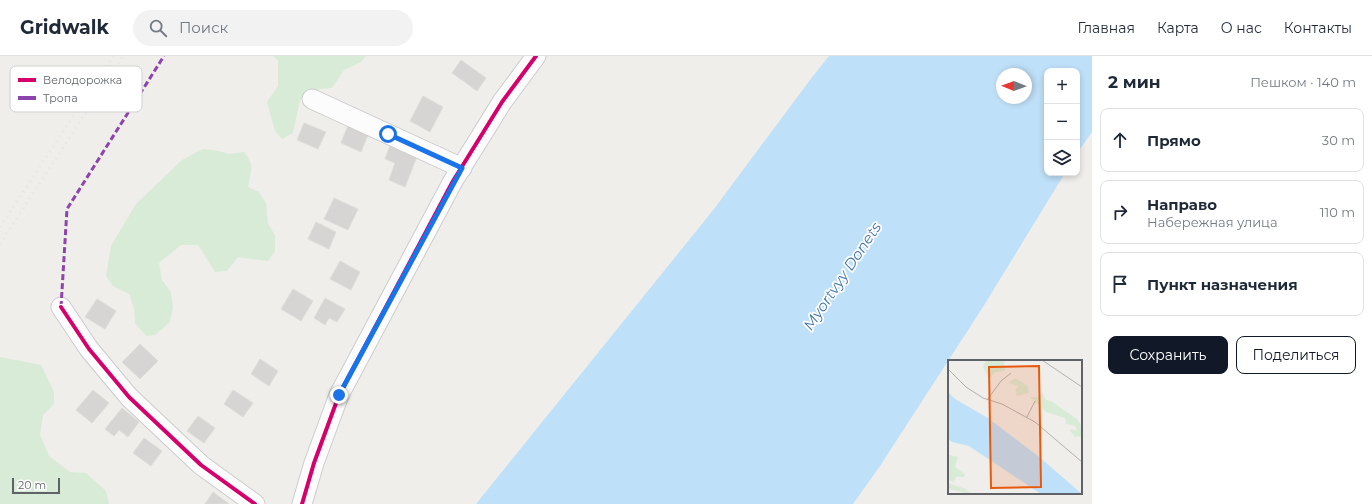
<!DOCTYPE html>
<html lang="ru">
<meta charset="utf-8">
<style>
body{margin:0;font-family:Montserrat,sans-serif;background:#f2f2f3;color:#1f2937}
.controls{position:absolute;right:12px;top:12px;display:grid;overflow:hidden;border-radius:8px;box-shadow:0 2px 6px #0003}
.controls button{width:36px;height:36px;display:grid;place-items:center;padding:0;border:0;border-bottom:1px solid #e0e1e3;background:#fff;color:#1f2937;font:20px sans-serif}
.compass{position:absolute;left:996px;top:12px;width:36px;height:36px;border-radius:50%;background:#fff;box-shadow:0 2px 6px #0003;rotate:271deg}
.scale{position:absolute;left:12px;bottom:10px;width:48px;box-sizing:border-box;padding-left:4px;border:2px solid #5f6368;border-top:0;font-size:11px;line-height:14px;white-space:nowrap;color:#5f6368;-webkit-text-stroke:3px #fff;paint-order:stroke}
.stop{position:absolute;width:12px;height:12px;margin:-9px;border:3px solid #1a73e8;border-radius:50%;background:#fff}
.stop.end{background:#1a73e8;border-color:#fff;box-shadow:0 1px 4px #0008}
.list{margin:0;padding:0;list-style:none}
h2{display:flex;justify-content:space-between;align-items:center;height:52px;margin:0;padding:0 16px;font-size:17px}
h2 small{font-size:13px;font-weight:400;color:#747a83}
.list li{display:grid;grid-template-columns:26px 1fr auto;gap:12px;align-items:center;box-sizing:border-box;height:64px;margin:0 8px 8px;padding:0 8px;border:1px solid #e0e1e3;border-radius:8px}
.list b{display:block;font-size:15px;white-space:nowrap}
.list p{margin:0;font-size:13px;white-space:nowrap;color:#747a83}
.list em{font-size:13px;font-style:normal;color:#747a83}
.actions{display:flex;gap:8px;padding:12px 16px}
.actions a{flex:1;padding:9px 0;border:1px solid #111827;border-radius:8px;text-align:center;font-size:14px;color:#111827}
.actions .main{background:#111827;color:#fff}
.icon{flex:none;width:22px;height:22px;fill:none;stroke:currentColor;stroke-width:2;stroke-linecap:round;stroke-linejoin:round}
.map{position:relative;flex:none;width:1092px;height:448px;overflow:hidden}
header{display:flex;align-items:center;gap:24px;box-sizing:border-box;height:56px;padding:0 20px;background:#fff;border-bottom:1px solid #e0e1e3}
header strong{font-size:19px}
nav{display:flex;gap:22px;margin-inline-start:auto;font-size:14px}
.search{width:280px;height:36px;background:#f2f2f3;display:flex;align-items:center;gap:10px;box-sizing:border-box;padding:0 14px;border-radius:22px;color:#747a83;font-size:15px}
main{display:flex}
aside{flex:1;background:#fff}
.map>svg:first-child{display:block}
.green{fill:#d8ebd6}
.water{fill:#bfe0f9;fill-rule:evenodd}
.building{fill:#d6d5d3;stroke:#deddd9}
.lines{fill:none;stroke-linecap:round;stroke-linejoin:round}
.minor-casing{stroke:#cbcccc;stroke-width:21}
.minor{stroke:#fdfcfc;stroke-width:19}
.rail{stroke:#e4e4e4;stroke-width:3;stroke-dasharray:1 5;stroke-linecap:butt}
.quiet{stroke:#8e44ad;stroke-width:3;stroke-dasharray:6 3;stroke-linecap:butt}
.cycleway-casing{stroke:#fff;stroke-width:6}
.cycleway{stroke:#d6006c;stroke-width:4}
.route{stroke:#1a73e8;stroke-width:5}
.labels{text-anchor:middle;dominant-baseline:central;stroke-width:3.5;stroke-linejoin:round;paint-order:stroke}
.water-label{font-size:15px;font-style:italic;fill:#4174aa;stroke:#fff}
.inset-road{fill:none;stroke:#b1b2b2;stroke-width:1}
.view{fill:#e8590c;fill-opacity:0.15;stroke:#e8590c;stroke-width:2}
.inset-edge{fill:none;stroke:#5f6368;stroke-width:2}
.key{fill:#fff;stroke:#cfd0d2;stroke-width:1}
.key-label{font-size:11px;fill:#5f6368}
</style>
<header>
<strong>Gridwalk</strong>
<div class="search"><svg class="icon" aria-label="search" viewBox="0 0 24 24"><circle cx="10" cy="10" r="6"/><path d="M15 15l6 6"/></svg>Поиск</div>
<nav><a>Главная</a><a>Карта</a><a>О нас</a><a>Контакты</a></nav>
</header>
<main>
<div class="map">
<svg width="1092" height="448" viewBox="0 0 1092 448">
<rect width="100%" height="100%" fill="#efeeea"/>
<g class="green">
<path d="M 273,0 L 366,0 L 361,6 L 344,14 L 332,32 L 319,33 L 300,44 L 293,77 L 282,83 L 275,75 L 267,46 L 278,30 L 278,4 Z"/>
<path d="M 203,93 L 219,95 L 229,98 L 244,96 C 255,109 251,115 248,131 L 259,136 L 266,147 L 268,168 L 275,179 L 275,195 L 268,205 L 238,201 L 227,215 L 215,216 L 198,189 L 181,189 L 159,207 L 162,224 L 171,236 L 173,252 L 170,266 L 155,279 L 146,280 L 135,267 L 134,252 L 129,238 L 113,230 L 106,220 L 111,190 L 136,148 L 182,104 Z"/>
<path d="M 0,301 L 41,309 L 54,336 L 54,348 L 43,359 L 40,379 L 49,400 L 70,416 L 86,417 L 106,435 L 109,448 L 0,448 Z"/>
</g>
<path class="water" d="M 829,0 L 1092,0 L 1092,76 L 1077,97 L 1077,15 L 1047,15 L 1047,117 L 1065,117 L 983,251 L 880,410 L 853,448 L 476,448 L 714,153 L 810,24 ZM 1002,18 L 1026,18 L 1026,42 L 1002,42 Z"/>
<g class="building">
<path d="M 461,4 L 486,22 L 477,35 L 452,17 Z"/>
<path d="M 423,40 L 443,51 L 430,76 L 410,65 Z"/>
<path d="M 304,67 L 326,76 L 318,93 L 297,84 Z"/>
<path d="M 349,67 L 369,76 L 361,96 L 341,87 Z"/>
<path d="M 391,87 L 418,98 L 405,131 L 389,124 L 395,107 L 385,103 Z"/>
<path d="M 334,142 L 358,153 L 348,174 L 324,163 Z"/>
<path d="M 316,166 L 336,176 L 329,193 L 308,183 Z"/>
<path d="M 340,205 L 360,216 L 351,234 L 330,223 Z"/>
<path d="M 293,233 L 313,245 L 301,265 L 281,253 Z"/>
<path d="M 325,242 L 345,253 L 337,266 L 329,262 L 325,269 L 314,262 Z"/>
<path d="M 97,243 L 116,255 L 105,273 L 85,261 Z"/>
<path d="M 140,288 L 158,305 L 140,323 L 122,306 Z"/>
<path d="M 260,303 L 278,315 L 269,330 L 251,318 Z"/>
<path d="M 93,334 L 109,347 L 92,367 L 76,354 Z"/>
<path d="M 233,334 L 253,347 L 243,361 L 224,348 Z"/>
<path d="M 122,352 L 139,366 L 128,381 L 119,374 L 114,380 L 105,373 Z"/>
<path d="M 198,360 L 215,372 L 204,387 L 187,375 Z"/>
<path d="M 144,382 L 162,395 L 151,410 L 133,397 Z"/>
<path d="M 213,436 L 229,448 L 205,448 Z"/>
</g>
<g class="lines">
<defs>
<g id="minor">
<path d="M 312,43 L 462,112"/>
<path d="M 61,251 L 89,293 L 129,341 L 201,409 L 255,448"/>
<path d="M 302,448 L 314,407 L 339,339 L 453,125 L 502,46 L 536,0"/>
</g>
</defs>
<use href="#minor" class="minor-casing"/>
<use href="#minor" class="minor"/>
<g class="rail">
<path d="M 0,171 L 113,0"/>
<path d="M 0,188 L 123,0"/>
</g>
<path class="quiet" d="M 61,251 L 67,153 L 164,0"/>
<defs>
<g id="cycleway">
<path d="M 61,251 L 89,293 L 129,341 L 201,409 L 255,448"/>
<path d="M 302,448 L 314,407 L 339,339 L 453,125 L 502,46 L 536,0"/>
</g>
</defs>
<use href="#cycleway" class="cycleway-casing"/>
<use href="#cycleway" class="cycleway"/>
</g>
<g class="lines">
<path class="route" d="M 339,339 L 462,112 L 388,78"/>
</g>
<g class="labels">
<g class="water-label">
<text transform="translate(842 220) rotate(-56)">Myortvyy Donets</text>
</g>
</g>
<g transform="translate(948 304)">
<rect width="134" height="134" fill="#efeeea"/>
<path d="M 38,0 L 56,0 L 57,11 L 47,12 L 41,19 L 35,7 ZM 67,18 L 80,26 L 81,33 L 69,36 L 67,30 L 70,26 L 60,23 ZM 94,33 L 98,40 L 103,41 L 129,59 L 134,67 L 134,78 L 131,76 L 127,77 L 122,71 L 123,69 L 129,71 L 127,66 L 118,64 L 117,58 L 98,52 L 82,37 L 91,37 ZM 1,95 L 10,97 L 7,107 L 17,114 L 16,117 L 8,117 L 6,122 L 0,120 ZM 0,123 L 18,129 L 23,134 L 0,129 Z" fill="#d8ebd6"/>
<path d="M 0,32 L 7,39 L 40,58 L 90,96 L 134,134 L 93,134 L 21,86 L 4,82 L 0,79 Z" fill="#bfe0f9"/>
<path class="inset-road" d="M 94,0 L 134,27M 0,9 L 18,27 L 35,38 L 54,44 L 87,62 L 134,102M 39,40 L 53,21 L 63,13M 79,57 L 87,41"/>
<path class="view" d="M 91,6 L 93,127 L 43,128 L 41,7 Z"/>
<rect width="134" height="134" class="inset-edge"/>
</g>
<rect x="10" y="10" width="132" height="46" rx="6" class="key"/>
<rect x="18" y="22" width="18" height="4" fill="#d6006c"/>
<rect x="18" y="40" width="18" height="4" fill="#8e44ad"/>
<g class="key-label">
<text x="43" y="28">Велодорожка</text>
<text x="43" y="46">Тропа</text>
</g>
</svg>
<div class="controls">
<button>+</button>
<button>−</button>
<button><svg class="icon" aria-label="layers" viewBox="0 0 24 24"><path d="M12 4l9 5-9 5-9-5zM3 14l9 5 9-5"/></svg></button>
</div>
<svg class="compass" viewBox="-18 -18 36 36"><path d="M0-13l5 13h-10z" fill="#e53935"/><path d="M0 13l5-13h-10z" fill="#747a83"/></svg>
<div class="scale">20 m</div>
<div class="stop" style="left:388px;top:78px"></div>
<div class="stop end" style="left:339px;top:339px"></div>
</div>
<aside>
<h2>2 мин<small>Пешком · 140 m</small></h2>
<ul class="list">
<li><svg class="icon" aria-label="ahead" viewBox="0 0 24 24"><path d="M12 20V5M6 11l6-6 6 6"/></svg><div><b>Прямо</b></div><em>30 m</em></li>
<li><svg class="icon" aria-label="right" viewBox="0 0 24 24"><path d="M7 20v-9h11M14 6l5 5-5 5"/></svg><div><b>Направо</b><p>Набережная улица</p></div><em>110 m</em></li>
<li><svg class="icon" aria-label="arrive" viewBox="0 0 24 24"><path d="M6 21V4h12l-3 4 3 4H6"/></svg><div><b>Пункт назначения</b></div></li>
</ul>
<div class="actions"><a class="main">Сохранить</a><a>Поделиться</a></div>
</aside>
</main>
